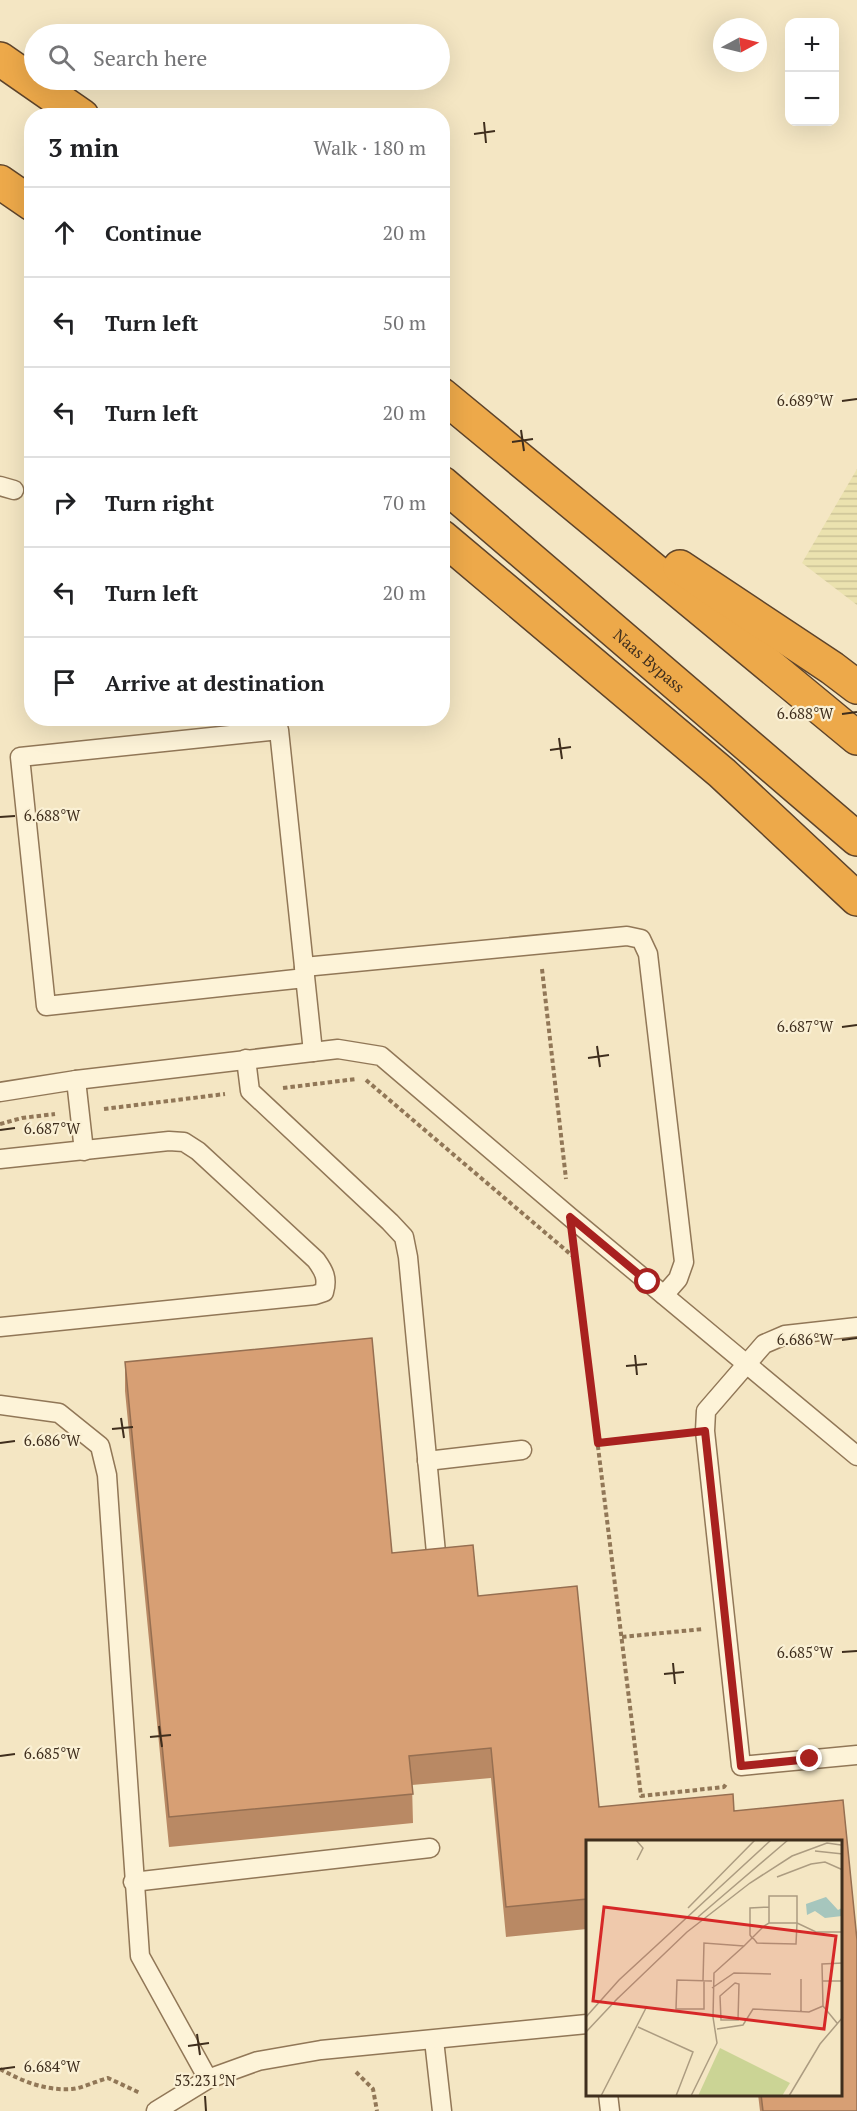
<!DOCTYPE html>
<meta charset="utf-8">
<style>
body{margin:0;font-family:"PT Serif",serif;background:#f6f6f6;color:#202124}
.controls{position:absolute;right:18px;top:18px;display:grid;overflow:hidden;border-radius:12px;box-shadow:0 6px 24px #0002}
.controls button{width:54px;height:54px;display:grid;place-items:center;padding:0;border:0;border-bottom:2px solid #e0e0e0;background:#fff;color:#202124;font:30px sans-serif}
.compass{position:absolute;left:713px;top:18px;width:54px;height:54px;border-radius:50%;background:#fff;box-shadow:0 6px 24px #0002;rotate:83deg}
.stop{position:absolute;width:18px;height:18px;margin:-14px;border:4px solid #a8211f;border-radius:50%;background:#fff}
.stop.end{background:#a8211f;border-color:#fff;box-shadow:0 2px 6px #0008}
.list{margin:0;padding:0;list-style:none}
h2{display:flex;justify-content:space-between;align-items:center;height:78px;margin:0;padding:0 24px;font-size:26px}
h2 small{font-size:20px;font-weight:400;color:#757577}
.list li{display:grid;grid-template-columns:39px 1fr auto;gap:18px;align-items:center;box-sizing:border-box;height:90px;padding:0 24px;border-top:2px solid #e0e0e0}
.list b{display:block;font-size:22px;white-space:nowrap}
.list em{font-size:20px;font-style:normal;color:#757577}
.icon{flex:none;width:33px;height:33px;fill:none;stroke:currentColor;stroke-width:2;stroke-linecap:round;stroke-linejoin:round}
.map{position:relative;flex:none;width:857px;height:2111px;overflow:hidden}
.search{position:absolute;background:#fff;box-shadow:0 6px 24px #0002;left:24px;top:24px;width:426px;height:66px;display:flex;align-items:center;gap:15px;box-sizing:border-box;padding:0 21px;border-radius:33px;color:#757577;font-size:22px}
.panel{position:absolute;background:#fff;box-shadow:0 6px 24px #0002;left:24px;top:108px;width:426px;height:618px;border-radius:24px}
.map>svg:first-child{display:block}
.farmland{fill:url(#farmland-rules)}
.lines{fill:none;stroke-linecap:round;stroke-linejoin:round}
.lane-casing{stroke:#917757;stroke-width:21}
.highway-casing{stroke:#5e442b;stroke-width:36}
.path{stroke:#917757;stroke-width:4;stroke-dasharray:4.5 3;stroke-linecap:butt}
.lane{stroke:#fdf3d8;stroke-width:18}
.highway{stroke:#eda94a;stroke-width:33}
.wall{fill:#b98964}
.building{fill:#d79f74;stroke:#966f51;stroke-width:1.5}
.route{stroke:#a8211f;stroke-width:8}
.ticks{fill:none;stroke:#3f2e1d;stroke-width:2}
.labels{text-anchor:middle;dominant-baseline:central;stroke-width:4.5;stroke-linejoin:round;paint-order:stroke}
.street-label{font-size:16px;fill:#3f2e1d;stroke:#faf0d4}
.inset-road{fill:none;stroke:#ac9c81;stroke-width:1.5}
.view{fill:#d62828;fill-opacity:0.15;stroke:#d62828;stroke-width:3}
.inset-edge{fill:none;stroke:#3f2e1d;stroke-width:3}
.ticks-label{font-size:15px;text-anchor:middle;fill:#3f2e1d;stroke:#faf0d4;stroke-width:4.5;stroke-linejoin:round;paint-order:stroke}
</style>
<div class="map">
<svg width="857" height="2111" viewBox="0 0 857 2111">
<defs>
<pattern id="farmland-rules" width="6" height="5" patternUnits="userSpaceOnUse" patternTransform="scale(1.5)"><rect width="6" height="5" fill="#ebe2af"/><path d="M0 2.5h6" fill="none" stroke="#cbc296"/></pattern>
</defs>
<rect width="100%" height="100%" fill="#f4e6c3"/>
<path class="farmland" d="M 857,469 L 857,605 L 802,563 Z"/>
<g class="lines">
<defs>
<g id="lane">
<path d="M 0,486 L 14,490"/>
<path d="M 304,967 L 627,936 L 641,939 L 648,954 L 684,1262 L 678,1279 L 664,1295"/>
<path d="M 305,978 L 46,1006 L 20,757 L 279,730 L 313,1052"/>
<path d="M 246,1059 L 250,1091 L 390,1222 L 404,1237 L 408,1257 L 438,1574"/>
<path d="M 76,1080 L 84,1151"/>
<path d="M 0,1092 L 76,1080 L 338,1049 L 381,1056 L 570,1217 L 857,1456"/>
<path d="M 0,1159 L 169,1141 L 184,1142 L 198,1151 L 316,1260 C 324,1271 328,1278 324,1292 L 315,1295 L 0,1327"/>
<path d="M 857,1327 L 785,1335 L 764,1344 L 706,1411 L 705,1431 L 741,1766 L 857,1755"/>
<path d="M 0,1405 L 59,1413 L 100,1446 L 107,1475 L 140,1956 L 208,2079"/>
<path d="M 427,1461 L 522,1450"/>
<path d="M 133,1882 L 430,1848"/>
<path d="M 434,2040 L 442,2111"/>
<path d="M 608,2094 L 610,2111"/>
<path d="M 156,2111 L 208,2079 L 258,2061 L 321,2050 L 587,2024"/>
</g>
<g id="highway">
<path d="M 0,59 L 82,116"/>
<path d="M 0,182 L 32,204"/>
<path d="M 442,395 L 857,738"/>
<path id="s1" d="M 442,483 L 857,839"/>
<path d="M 442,537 L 722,773 L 857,899"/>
<path d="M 680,567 L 832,668 L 857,687"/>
</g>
</defs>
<use href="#lane" class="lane-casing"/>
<use href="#highway" class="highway-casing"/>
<g class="path">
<path d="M 542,969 L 566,1179"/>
<path d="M 366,1080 L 575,1258"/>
<path d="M 283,1088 L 356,1079"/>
<path d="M 104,1109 L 225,1094"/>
<path d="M 0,1124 L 22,1118 L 55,1114"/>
<path d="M 574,1252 L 641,1796 L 724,1787 L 726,1784"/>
<path d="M 598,1443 L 680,1433"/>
<path d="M 622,1637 L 703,1629"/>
<path d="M 0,2069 C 22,2081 45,2091 72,2089 C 83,2088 96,2081 108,2078 L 140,2093"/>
<path d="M 356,2072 L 373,2089 L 377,2111"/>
</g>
<use href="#lane" class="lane"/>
<use href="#highway" class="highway"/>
</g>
<path class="wall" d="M 372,1338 L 392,1553 L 473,1545 L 478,1596 L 577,1586 L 599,1807 L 733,1794 L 734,1811 L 843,1800 L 857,1940 L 857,2111 L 760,2111 L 758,2094 L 840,2094 L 840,1841 L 587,1841 L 587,1929 L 506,1937 L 491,1778 L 412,1785 L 413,1823 L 169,1847 L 125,1391 L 125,1362 Z"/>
<path class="building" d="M 372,1338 L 392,1553 L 473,1545 L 478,1596 L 577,1586 L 599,1807 L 733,1794 L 734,1811 L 843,1800 L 857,1940 L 857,2111 L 763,2111 L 761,2094 L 840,2094 L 840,1841 L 587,1841 L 587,1899 L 506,1907 L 491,1748 L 409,1756 L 413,1794 L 169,1817 L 125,1362 Z"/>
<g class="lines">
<path class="route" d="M 648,1282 L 570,1217 L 598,1443 L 705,1431 L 741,1766 L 810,1759"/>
</g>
<path class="ticks" d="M 484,122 L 486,143M 474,134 L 495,131M 842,401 L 857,399M 521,430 L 524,451M 512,442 L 533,439M 842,714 L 857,712M 559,738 L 562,759M 550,750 L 571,747M 0,817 L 15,816M 842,1027 L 857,1025M 597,1046 L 600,1067M 588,1058 L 609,1055M 0,1130 L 15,1128M 842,1340 L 857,1338M 635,1355 L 637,1375M 626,1366 L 647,1364M 121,1418 L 124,1438M 112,1429 L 133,1427M 0,1443 L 15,1441M 842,1652 L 857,1651M 673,1663 L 675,1684M 664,1674 L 684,1672M 159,1726 L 162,1747M 150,1737 L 171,1735M 0,1756 L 15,1754M 197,2034 L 200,2055M 188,2046 L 209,2043M 0,2069 L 15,2067M 205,2096 L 206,2111"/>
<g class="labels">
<g class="street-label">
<text stroke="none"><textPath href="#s1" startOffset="273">Naas Bypass</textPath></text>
</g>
</g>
<g transform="translate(586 1840)">
<rect width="256" height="256" fill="#f4e6c3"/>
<path d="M 134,208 L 204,243 L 196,256 L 112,256 Z" fill="#cbd495"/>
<path d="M 240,57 L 252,70 L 256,68 L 256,76 L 239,78 L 229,71 L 221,75 L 220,64 Z" fill="#a6c6bd"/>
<path class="inset-road" d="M 50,0 L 57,8 L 51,20M 229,11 L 257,14M 191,37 L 225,24 L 239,22 L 257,30M 102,68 L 169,0M 112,77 L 202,0M 183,83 L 183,56 L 211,56 L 211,83 L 230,92 L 257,92M 117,141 L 118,103 L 158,106M 118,141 L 118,169 L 90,169 L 91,140 L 126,141M 236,141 L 257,141M 149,143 L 153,144 L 152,180 L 135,180 L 134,156 ZM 126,148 L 148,133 L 185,134M 29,161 L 101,92 L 164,43 L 206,16 L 241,3 L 255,5M 215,172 L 215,139M 0,177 L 33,140 L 185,0M 251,183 L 237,166 L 236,124 L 257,123M 52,187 L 107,212 L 90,256M 131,189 L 157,185 L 167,169 L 223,172 L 237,166M 0,192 L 32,158M 15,256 L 61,166M 105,256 L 131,203 L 127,177 L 128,133 L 158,106 L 178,86 L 183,83 L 211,83 L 210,104 L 171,103 L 168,99 L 166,98 L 164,95 L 164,68 L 183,67M 203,256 L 234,204 L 257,177"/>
<path class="view" d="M 18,67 L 250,96 L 238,189 L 7,161 Z"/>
<rect width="256" height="256" class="inset-edge"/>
</g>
<g class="ticks-label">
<text x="805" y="406">6.689°W</text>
<text x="805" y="719">6.688°W</text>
<text x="52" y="821">6.688°W</text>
<text x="805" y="1032">6.687°W</text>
<text x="52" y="1134">6.687°W</text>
<text x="805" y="1345">6.686°W</text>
<text x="52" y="1446">6.686°W</text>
<text x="805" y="1658">6.685°W</text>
<text x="52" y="1759">6.685°W</text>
<text x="52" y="2072">6.684°W</text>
<text x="205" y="2086">53.231°N</text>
</g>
</svg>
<div class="controls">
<button>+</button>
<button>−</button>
</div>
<svg class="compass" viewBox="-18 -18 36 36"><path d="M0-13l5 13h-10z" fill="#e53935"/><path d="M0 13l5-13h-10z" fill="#757577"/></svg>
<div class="stop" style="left:648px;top:1282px"></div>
<div class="stop end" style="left:810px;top:1759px"></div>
<div class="search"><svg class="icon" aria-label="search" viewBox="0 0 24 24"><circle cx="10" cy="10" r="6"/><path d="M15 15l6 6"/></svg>Search here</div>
<section class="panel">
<h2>3 min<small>Walk · 180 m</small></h2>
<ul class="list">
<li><svg class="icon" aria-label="ahead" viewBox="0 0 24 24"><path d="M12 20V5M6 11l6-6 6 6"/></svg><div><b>Continue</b></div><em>20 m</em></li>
<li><svg class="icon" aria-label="left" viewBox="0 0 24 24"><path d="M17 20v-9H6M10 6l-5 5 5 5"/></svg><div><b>Turn left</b></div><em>50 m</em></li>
<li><svg class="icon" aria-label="left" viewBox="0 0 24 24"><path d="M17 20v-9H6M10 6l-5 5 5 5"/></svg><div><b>Turn left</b></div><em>20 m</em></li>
<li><svg class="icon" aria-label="right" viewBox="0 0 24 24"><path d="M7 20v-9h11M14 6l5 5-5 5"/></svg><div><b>Turn right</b></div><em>70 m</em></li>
<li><svg class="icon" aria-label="left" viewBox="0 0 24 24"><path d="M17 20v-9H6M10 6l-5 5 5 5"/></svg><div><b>Turn left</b></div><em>20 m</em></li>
<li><svg class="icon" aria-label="arrive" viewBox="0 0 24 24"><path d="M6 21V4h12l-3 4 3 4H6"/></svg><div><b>Arrive at destination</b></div></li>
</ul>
</section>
</div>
